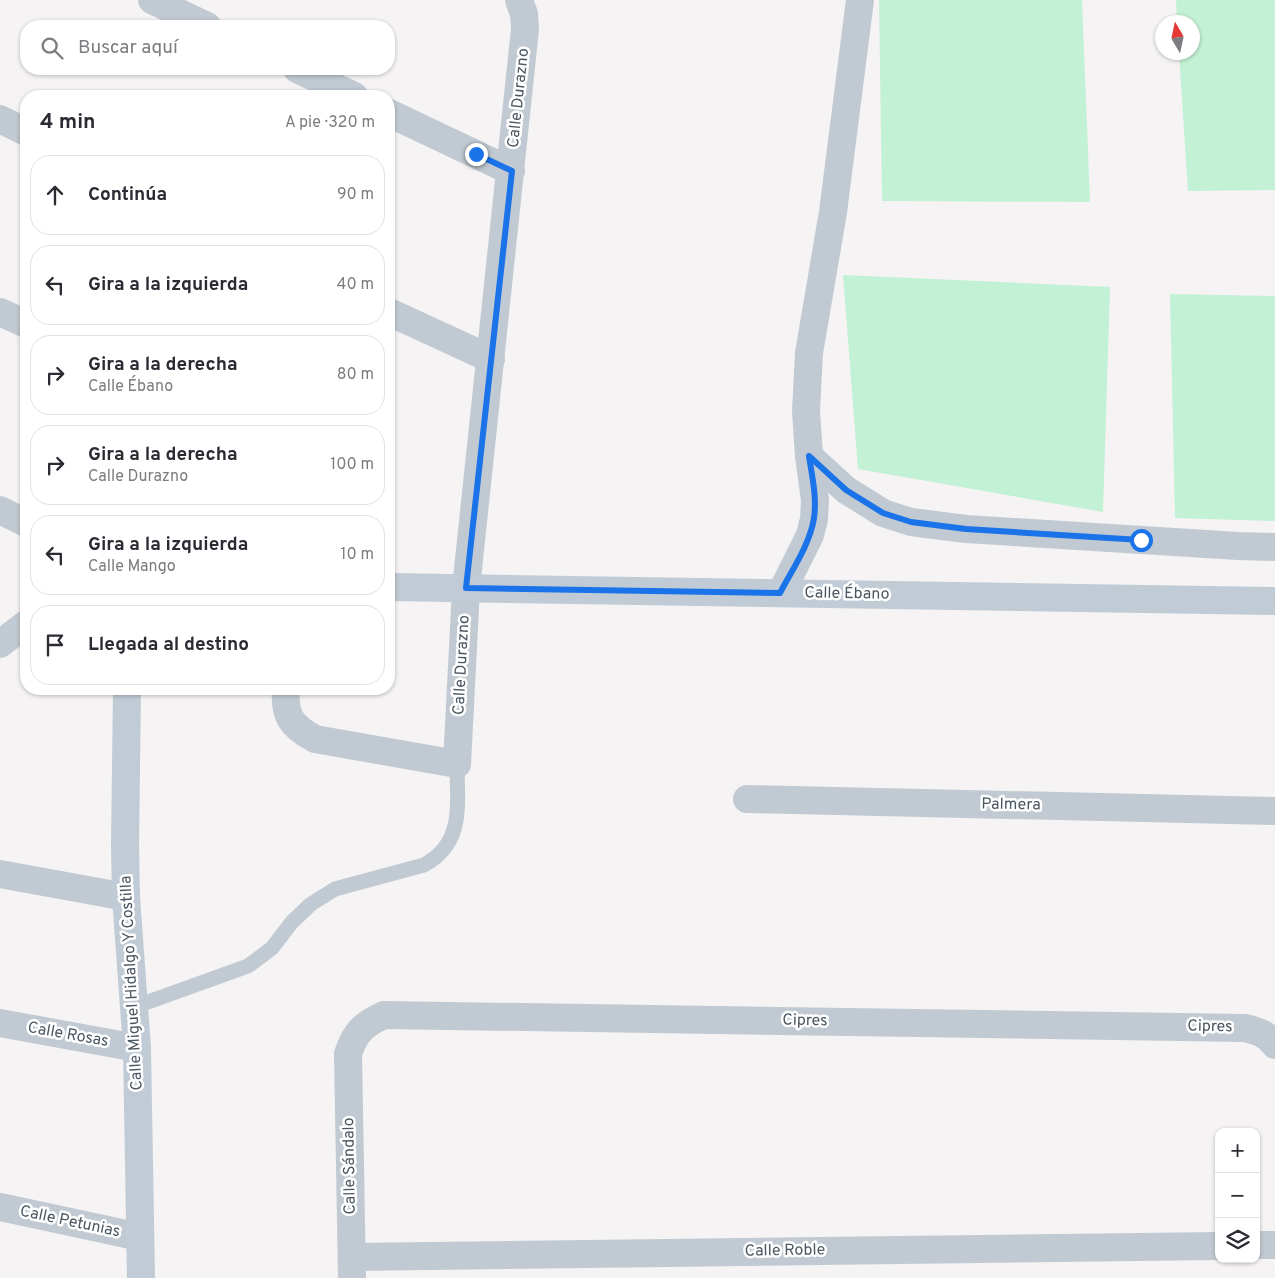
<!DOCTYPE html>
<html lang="es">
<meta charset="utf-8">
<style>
body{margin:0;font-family:Overpass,sans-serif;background:#f2f2f3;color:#2b2b33}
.controls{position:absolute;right:15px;bottom:15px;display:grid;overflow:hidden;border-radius:10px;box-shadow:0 1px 4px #0004}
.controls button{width:45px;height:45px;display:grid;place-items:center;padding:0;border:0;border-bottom:1px solid #e1e1e2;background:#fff;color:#2b2b33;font:25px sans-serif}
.compass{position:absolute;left:1155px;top:15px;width:45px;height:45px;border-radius:50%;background:#fff;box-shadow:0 1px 4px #0004;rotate:351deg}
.stop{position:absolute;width:15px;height:15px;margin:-11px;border:4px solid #1a73e8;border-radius:50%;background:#fff}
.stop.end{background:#1a73e8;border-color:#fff;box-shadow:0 1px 5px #0008}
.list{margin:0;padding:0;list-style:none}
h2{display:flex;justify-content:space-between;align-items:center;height:65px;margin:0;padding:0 20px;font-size:21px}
h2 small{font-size:16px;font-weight:400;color:#7c7c81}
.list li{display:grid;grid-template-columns:32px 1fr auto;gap:15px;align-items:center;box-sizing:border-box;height:80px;margin:0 10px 10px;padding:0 10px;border:1px solid #e1e1e2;border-radius:20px}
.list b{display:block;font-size:19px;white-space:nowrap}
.list p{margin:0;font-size:16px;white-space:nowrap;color:#7c7c81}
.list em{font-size:16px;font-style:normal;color:#7c7c81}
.icon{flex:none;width:28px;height:28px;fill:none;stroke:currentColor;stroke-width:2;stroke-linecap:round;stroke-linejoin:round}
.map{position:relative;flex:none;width:1275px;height:1278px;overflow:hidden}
.search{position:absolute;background:#fff;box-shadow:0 1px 4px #0004;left:20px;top:20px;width:375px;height:55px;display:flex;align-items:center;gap:12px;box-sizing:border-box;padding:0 18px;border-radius:20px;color:#7c7c81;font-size:19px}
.panel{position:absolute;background:#fff;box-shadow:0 1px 4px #0004;left:20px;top:90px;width:375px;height:605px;border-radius:20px}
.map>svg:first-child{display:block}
.green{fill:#c3f1d5}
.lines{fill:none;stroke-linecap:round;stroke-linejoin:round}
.lane{stroke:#c1cad2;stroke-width:15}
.street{stroke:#c1cad2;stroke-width:28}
.secondary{stroke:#c1cbd6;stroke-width:28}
.route{stroke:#1a73e8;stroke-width:6}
.labels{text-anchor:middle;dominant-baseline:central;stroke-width:5;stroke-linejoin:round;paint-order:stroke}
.street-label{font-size:16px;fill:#4a5661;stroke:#fff}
</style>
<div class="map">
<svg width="1275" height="1278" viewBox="0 0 1275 1278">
<rect width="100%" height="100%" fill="#f5f3f3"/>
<g class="green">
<path d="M 879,0 L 1082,0 L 1090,202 L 882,201 Z"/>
<path d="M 1176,0 L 1275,0 L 1275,190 L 1188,191 L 1179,53 L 1192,52 L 1192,22 L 1177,22 Z"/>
<path d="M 843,275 L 1110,287 L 1103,512 L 858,469 Z"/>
<path d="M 1170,294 L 1275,296 L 1275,521 L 1175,518 Z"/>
</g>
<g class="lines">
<path class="lane" d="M 134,1007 L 248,966 L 272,948 L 292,922 L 311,904 L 335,889 L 424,865 C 465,843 457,804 457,764"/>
<g class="street">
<path d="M 152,0 L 207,26"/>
<path d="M 297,69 L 354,96"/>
<path d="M 389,113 L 511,171"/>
<path d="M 0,119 L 26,132"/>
<path d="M 0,312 L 26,324"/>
<path d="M 389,312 L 491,359"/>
<path d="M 809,456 L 846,490 L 883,513 L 911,522 L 966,529 L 1238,546 L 1275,547"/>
<path d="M 0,510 L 26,523"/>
<path d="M 781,593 L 810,535 L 814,519 L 815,500 L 809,456 L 806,411 L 809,353 L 833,212 L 860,0"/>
<path d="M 0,644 L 26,624"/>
<path d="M 286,689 C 284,716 291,726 315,739 L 457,764 L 466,588 L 525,29 L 524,14 L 519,0"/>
<path d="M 747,799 L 1275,811"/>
<path d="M 0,874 L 126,897"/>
<path d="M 0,1023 L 137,1048"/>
<path d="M 0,1207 L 140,1237"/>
<path d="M 1256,1245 L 1275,1245"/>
<path d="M 352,1257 L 1219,1246"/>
<path d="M 352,1278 L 348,1054 C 355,1032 364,1024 384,1015 L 1245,1028 C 1258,1031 1267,1034 1275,1045"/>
</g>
<g class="secondary">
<path d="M 389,587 L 1275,601"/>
<path d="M 127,689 L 125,846 L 126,897 L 137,1048 L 141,1278"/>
</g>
</g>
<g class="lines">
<path class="route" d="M 476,154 L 512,171 L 466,588 L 780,593 C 792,570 810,544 814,518 C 817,497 812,476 809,456 L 846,490 L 883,513 L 911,522 L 966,529 L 1141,540"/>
</g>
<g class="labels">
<g class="street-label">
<text transform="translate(519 98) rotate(-84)">Calle Durazno</text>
<text transform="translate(847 594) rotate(1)">Calle Ébano</text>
<text transform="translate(462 665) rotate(-87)">Calle Durazno</text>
<text transform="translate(1011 805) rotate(1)">Palmera</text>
<text transform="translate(132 983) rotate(-93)">Calle Miguel Hidalgo Y Costilla</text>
<text transform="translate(805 1021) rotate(1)">Cipres</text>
<text transform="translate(1210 1027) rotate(1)">Cipres</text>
<text transform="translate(68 1035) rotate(10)">Calle Rosas</text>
<text transform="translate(350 1166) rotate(-91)">Calle Sándalo</text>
<text transform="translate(70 1222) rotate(12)">Calle Petunias</text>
<text transform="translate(785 1251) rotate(-1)">Calle Roble</text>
</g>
</g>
</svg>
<div class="controls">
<button>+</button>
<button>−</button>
<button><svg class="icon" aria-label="layers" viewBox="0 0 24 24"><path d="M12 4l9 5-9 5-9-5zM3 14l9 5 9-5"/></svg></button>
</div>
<svg class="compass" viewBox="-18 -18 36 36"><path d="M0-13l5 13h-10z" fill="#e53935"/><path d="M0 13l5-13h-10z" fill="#7c7c81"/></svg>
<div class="stop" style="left:1141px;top:540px"></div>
<div class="stop end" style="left:476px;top:154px"></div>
<div class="search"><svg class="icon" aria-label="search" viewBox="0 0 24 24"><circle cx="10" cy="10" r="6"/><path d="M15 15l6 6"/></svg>Buscar aquí</div>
<section class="panel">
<h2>4 min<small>A pie · 320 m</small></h2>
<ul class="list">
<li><svg class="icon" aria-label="ahead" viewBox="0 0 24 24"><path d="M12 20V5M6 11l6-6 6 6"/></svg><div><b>Continúa</b></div><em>90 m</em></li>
<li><svg class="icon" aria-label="left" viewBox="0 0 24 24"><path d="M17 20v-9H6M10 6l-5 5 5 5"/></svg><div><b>Gira a la izquierda</b></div><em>40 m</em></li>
<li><svg class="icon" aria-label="right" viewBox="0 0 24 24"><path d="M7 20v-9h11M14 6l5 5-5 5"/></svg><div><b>Gira a la derecha</b><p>Calle Ébano</p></div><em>80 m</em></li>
<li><svg class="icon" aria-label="right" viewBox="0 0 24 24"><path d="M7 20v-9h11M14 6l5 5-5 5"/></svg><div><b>Gira a la derecha</b><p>Calle Durazno</p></div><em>100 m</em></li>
<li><svg class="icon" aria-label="left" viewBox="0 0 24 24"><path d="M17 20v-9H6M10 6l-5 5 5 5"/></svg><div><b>Gira a la izquierda</b><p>Calle Mango</p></div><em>10 m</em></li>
<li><svg class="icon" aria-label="arrive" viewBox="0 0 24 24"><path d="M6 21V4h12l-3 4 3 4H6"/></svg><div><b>Llegada al destino</b></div></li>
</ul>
</section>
</div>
